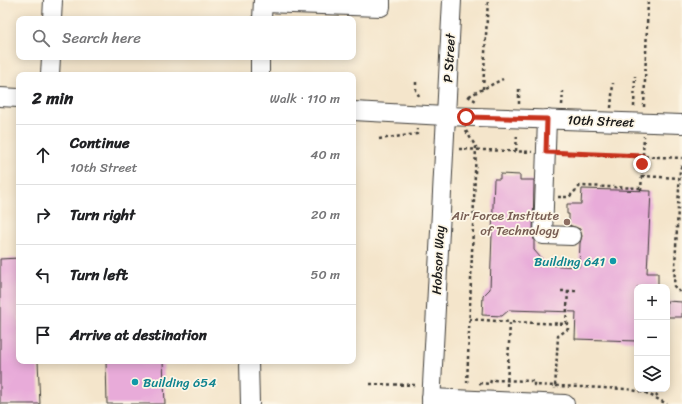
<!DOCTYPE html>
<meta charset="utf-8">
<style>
body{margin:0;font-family:Sriracha,sans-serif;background:#f6f6f6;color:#202124}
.controls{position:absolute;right:12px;bottom:12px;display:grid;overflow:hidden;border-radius:8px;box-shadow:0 2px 10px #0003}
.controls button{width:36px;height:36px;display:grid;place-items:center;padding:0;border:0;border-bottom:1px solid #e0e0e0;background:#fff;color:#202124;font:20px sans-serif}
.stop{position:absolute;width:12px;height:12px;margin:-9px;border:3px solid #c8321e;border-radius:50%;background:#fff}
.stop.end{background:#c8321e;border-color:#fff;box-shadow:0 1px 4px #0008}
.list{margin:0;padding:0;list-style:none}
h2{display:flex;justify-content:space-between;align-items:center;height:52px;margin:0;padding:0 16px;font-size:17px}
h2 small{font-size:13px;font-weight:400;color:#757577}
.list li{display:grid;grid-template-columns:26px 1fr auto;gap:12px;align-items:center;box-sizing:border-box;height:60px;padding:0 16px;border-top:1px solid #e0e0e0}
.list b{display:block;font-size:15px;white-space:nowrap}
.list p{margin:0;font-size:13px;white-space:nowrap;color:#757577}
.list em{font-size:13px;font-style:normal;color:#757577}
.icon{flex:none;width:22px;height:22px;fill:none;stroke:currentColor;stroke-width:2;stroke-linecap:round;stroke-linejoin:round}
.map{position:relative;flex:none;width:682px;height:404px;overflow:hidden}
.search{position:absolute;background:#fff;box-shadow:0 2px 10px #0003;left:16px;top:16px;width:340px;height:44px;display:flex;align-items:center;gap:10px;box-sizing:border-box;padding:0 14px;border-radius:8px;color:#757577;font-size:15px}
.panel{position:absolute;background:#fff;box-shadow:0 2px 10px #0003;left:16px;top:72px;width:340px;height:292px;border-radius:8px}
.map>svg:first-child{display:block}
.building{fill:#e8abd9}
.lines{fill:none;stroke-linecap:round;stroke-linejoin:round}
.minor-casing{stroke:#3c3a36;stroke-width:20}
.path{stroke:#3c3a36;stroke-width:2.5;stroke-dasharray:3 3;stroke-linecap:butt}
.minor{stroke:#fff;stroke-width:18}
.route{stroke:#c8321e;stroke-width:5}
.education-dot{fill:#8d6e63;stroke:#fcf5e5;stroke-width:1.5}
.culture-dot{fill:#0f9aa8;stroke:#fcf5e5;stroke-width:1.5}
.labels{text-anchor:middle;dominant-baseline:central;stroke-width:3.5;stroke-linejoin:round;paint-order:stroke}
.street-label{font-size:13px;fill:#1c1c1c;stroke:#fcf5e5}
.education-label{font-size:13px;fill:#785e54;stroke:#fcf5e5;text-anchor:end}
.culture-label{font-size:13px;fill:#0d838f;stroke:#fcf5e5;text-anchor:end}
</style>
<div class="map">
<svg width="682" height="404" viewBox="0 0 682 404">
<rect width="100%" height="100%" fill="#fcf5e5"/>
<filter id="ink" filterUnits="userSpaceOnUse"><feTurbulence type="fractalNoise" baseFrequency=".025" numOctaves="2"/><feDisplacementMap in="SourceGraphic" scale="8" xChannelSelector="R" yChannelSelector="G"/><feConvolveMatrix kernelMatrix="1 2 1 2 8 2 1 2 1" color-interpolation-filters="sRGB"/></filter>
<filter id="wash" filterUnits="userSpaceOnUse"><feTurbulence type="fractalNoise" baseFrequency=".012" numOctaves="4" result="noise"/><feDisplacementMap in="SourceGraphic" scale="16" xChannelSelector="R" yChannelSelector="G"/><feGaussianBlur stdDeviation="0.9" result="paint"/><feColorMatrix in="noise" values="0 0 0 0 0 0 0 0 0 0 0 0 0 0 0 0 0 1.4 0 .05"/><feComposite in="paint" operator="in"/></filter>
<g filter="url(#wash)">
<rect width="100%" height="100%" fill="#f4e5cb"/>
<g id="blocks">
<g class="building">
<path d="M 500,174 L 520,175 L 520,180 L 534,180 L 533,235 L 534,240 L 534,250 L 547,265 L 579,267 L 580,243 L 582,236 L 580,229 L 569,225 L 569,214 L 567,214 L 567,204 L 581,204 L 582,189 L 651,191 L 647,273 L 658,273 L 658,287 L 637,287 L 637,341 L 575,339 L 576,312 L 509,310 L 502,316 L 482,315 L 483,296 L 490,289 L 494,179 L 500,179 Z"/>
<path d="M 19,258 L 19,361 L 38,361 L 40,404 L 0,404 L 0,259 Z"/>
<path d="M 667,301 L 682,302 L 682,317 L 667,317 Z"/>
<path d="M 106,361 L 163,361 L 165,404 L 107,404 Z"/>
</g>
</g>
</g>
<g filter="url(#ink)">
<use href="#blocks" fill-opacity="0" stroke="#3c3a36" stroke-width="1"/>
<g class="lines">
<defs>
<g id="minor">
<path d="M 263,3 L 381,7 L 381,0"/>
<path d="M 52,19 L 53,0"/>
<path d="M 262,19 L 263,0"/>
<path d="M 50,75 L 51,57"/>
<path d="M 260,75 L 260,57"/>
<path d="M 0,97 L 19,98"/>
<path d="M 353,111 L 445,116 L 682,124"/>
<path d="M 547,119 L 543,235 L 572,236"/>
<path d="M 249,361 L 250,404"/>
<path d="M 431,398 L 565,404"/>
<path d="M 431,404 L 452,0"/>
</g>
</defs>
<use href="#minor" class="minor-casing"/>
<g class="path">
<path d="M 416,82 L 416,90 L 419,96"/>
<path d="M 483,89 L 488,0"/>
<path d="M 468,96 L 476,101"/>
<path d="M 469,96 L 503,79"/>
<path d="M 519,104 L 519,89"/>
<path d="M 562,105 L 563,91"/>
<path d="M 634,107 L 635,76"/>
<path d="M 644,107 L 648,0"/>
<path d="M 611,108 L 613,83"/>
<path d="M 466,131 L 476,147 L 467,385"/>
<path d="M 379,139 L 417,134 L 417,129"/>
<path d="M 459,149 L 532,152"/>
<path d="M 516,151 L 517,133"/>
<path d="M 561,153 L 682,158"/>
<path d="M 682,166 L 680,169 L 674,286 L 682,294"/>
<path d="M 642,176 L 679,178"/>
<path d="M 641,191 L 644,136"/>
<path d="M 558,197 L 569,197 L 580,186 L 641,188"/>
<path d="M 561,291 L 577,291"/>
<path d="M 469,319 L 510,322"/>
<path d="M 566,324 L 568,291"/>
<path d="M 479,383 L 490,384 L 491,380 L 534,381 L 534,385 L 627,389 L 646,393 L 667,404"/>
<path d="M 370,384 L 417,385"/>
<path d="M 507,386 L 510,322 L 568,324 L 568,329 L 558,336 L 555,389"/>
<path d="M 652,389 L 659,398"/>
</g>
<use href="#minor" class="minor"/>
</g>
</g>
<g class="lines" filter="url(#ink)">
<path class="route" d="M 466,117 L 547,119 L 546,152 L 643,156 L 642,164"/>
</g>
<circle class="education-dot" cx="567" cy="222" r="4"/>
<g class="culture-dot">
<circle cx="613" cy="261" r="4"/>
<circle cx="135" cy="382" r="4"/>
</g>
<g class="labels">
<g class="street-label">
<text transform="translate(449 58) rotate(-87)">P Street</text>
<text transform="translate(601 121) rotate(2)">10th Street</text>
<text transform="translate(438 260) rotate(-87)">Hobson Way</text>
</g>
<g class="education-label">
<text x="559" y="215">Air Force Institute<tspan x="559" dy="15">of Technology</tspan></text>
</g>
<g class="culture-label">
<text x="605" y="261">Building 641</text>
<text x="143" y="382" text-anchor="start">Building 654</text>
</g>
</g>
</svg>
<div class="controls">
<button>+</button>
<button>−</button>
<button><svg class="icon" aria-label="layers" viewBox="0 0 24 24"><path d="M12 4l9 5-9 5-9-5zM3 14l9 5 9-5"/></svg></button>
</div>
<div class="stop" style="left:466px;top:117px"></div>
<div class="stop end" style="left:642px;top:164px"></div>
<div class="search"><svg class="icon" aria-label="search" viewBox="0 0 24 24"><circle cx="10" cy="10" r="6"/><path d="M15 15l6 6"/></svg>Search here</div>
<section class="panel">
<h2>2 min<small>Walk · 110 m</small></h2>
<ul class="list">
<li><svg class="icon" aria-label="ahead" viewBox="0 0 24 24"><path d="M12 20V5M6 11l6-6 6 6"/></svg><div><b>Continue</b><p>10th Street</p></div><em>40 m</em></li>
<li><svg class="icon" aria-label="right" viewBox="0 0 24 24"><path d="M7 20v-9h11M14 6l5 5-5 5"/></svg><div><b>Turn right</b></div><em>20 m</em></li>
<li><svg class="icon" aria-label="left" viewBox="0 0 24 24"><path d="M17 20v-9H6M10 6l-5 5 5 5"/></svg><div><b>Turn left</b></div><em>50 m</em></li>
<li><svg class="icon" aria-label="arrive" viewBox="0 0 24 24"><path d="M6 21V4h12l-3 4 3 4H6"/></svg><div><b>Arrive at destination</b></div></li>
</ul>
</section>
</div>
